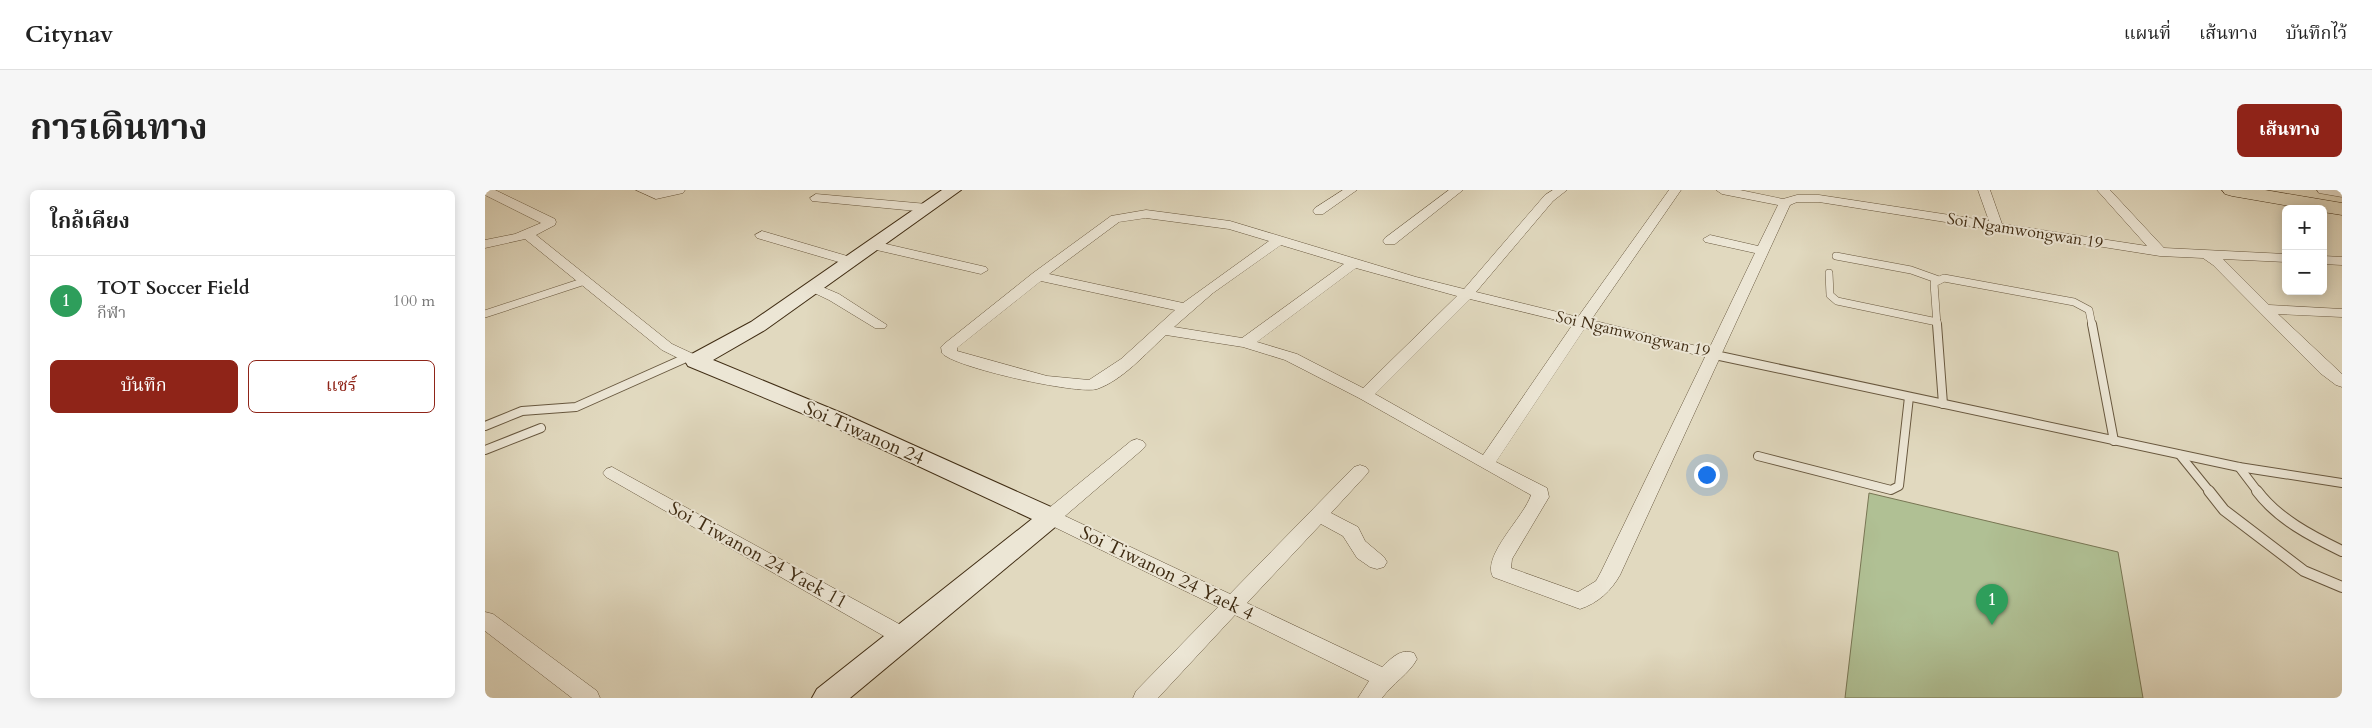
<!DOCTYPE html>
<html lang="th">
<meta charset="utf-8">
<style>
body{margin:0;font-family:Cardo,"Noto Serif Thai",serif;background:#f6f6f6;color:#222}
.controls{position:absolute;right:15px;top:15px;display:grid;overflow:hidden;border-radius:8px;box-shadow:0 2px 12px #0003}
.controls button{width:45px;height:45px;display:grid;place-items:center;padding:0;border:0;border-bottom:1px solid #e0e0e0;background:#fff;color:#222;font:25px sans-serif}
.you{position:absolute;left:1221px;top:284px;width:18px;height:18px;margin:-12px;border:4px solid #fff;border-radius:50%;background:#1a73e8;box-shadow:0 0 0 8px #1a73e833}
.badge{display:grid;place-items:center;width:32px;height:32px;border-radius:50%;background:#8f2418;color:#fff;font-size:16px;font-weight:700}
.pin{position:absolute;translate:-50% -41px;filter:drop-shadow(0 1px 2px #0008)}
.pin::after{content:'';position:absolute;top:26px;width:18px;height:15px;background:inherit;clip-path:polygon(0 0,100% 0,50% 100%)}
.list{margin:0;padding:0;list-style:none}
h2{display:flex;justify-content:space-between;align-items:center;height:65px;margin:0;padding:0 20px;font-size:21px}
h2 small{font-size:16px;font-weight:400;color:#767676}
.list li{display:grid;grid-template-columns:32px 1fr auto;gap:15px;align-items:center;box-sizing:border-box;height:90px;padding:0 20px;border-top:1px solid #e0e0e0}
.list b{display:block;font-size:19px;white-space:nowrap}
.list p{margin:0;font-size:16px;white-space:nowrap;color:#767676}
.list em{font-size:16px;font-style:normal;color:#767676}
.actions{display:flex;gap:10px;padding:15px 20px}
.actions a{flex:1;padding:11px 0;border:1px solid #8f2418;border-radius:8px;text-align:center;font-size:18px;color:#8f2418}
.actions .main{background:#8f2418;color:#fff}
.map{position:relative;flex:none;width:1857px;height:508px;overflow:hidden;border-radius:8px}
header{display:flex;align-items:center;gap:30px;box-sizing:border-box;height:70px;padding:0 25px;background:#fff;border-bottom:1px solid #e0e0e0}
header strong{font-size:24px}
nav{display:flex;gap:28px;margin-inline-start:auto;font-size:18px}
.intro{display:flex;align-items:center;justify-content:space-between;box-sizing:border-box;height:120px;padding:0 30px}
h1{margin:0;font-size:35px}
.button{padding:12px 22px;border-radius:8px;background:#8f2418;color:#fff;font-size:18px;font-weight:700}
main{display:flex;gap:30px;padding:0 30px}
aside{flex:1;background:#fff;border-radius:8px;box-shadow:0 2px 12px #0003}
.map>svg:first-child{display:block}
.green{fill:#b0c094;stroke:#787654}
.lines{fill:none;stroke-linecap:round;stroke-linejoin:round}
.lane-far2-casing{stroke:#68583f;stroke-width:8}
.lane-far1-casing{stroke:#68583f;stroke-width:10}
.lane-casing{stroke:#68583f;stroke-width:12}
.street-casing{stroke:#68583f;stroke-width:1}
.secondary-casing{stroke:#402d14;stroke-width:2}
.highway-casing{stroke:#402d14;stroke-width:1}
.lane-far2{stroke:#ece6d5;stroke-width:7}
.lane-far1{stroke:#ece6d5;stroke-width:8}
.lane{stroke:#ece6d5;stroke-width:10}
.street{fill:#ece6d5;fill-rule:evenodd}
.secondary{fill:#ece6d5;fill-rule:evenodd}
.highway{fill:#e1d9bf;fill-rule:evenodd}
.labels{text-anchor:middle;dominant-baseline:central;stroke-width:4;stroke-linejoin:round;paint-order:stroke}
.far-street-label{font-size:16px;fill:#402d14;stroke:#ece6d5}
.street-label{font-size:19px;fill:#402d14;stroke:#ece6d5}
</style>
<header>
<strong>Citynav</strong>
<nav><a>แผนที่</a><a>เส้นทาง</a><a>บันทึกไว้</a></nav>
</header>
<div class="intro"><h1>การเดินทาง</h1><a class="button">เส้นทาง</a></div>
<main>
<aside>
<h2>ใกล้เคียง<small></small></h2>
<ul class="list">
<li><span class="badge" style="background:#2e9e5b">1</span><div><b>TOT Soccer Field</b><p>กีฬา</p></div><em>100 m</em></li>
</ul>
<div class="actions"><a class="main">บันทึก</a><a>แชร์</a></div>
</aside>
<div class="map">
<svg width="1857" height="508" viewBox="0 0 1857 508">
<rect width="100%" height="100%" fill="#e1d9bf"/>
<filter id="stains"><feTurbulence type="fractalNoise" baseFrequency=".004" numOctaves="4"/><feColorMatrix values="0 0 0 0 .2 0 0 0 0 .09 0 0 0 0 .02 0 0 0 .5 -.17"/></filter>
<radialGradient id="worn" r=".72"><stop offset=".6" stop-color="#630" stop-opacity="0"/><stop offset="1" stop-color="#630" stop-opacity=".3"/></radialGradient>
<path class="green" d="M 1384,303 L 1633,362 L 1658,508 L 1360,508 Z"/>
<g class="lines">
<defs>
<g id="lane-far2">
<path d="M 1351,66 L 1426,80 L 1454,90"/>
<path d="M 1344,83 L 1345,105 L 1352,111 L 1452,132"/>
<path d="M 0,124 L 100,91"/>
<path d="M 1452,135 L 1449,93 L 1459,88 L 1589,112 L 1604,120 L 1607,135"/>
</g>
<g id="lane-far1">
<path d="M 1452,134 L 1458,214"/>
<path d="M 1607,134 L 1629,251"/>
<path d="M 1230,165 L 1754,277 L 1857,293"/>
<path d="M 0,236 L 37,221 L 91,217 L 203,167"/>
<path d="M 0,260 L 56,238"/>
<path d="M 1695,265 L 1725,302"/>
<path d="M 1273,266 L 1406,300 L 1414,296 L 1424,207"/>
<path d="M 1754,277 L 1773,302"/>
</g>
<g id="lane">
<path d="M 1724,301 L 1739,320 L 1819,381 L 1857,397"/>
<path d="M 1772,301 C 1793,329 1826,346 1857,361"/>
</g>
<g id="street">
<path d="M 0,0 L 10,0 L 70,29 L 71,32 L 70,35 L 51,45 L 187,154 L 217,168 L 219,171 L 217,174 L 205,174 L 177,160 L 40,49 L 0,58 L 0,50 L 30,44 L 56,33 L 0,5 Z"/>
<path d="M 151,0 L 200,0 L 198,3 L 171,9 Z"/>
<path d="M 858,0 L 872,0 L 838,24 L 830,24 L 828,21 L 830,18 Z"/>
<path d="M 964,0 L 978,0 L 910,54 L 900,54 L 898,51 L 900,48 Z"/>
<path d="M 1068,0 L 1082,0 L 1068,11 L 991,102 L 1093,127 L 1184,0 L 1196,0 L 1106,130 L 1224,159 L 1270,63 L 1220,52 L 1218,49 L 1225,45 L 1273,56 L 1293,15 L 1237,4 L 1231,0 L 1255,0 L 1298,9 L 1312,5 L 1334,5 L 1504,31 L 1493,0 L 1505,0 L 1517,34 L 1662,56 L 1612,0 L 1625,0 L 1679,58 L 1801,64 L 1801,72 L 1738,69 L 1784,115 L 1857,119 L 1857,127 L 1793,124 L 1857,184 L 1857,197 L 1851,195 L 1835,183 L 1728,75 L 1718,68 L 1675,66 L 1334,12 L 1312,12 L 1305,15 L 1135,385 C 1126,401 1113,413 1095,419 L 1008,387 C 996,366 1040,326 1046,305 L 874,208 L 800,170 L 758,157 L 681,145 C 661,163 638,190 612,199 C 593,205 467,177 457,163 L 456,157 L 459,154 L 548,83 L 626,26 L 661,20 L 745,31 L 931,87 L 979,99 L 1060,5 ZM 661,28 L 744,39 L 784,51 L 698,113 L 564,84 L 634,32 ZM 796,55 L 859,74 L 757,148 L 689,137 L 728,103 ZM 871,78 L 972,106 L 878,198 L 812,164 L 772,152 ZM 556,91 L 690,120 L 636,169 L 604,190 L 562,186 L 472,161 L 472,158 ZM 985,109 L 1088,134 L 998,265 L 890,204 ZM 1100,138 L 1220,167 L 1116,382 L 1111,391 L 1093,402 L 1026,378 L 1027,369 L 1064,307 L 1062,298 L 1011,272 Z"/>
<path d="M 1832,0 L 1857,0 L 1857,7 L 1834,3 Z"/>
<path d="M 331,4 L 442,14 L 448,18 L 442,22 L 327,11 L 325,8 Z"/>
<path d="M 277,41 L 369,68 L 371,71 L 364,75 L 272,48 L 270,45 Z"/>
<path d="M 388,51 L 501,77 L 503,80 L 496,84 L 383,58 L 381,55 Z"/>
<path d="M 1838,66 L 1857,67 L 1857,75 L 1838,74 Z"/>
<path d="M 328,93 L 354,104 L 402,135 L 400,138 L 390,138 L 344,110 L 323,100 L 321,97 L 323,94 Z"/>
<path d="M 652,249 L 658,251 L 661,255 L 658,259 L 580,326 L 745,404 L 869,277 L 875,275 L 881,277 L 884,281 L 881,285 L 846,323 L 873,337 L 880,351 L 899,367 L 902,372 L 899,377 L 892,379 L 885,377 L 872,368 L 858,346 L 836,334 L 762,413 L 897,477 C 907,468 915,458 929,463 L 932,469 C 925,483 907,494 897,508 L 873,508 L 884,491 L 750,425 L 673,508 L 648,508 L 651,501 L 733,417 L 559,332 L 556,327 L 559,322 L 646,251 Z"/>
<path d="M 127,277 L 427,441 L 430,447 L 427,453 L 419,455 L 411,453 L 121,287 L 118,283 L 121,279 Z"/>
<path d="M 0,422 L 8,424 L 112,501 L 115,508 L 87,508 L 0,441 Z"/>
</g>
<path id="secondary" d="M 457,0 L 476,0 L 280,140 L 228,170 L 359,224 L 575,321 L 579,327 L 575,333 L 365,508 L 327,508 L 332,499 L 547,329 L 343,234 L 203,176 L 200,171 L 203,166 L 266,132 Z"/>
<path id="highway" d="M 1737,0 L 1780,0 L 1857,13 L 1857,25 L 1838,22 L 1838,19 L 1822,19 L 1747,6 L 1740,4 Z"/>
</defs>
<use href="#lane-far2" class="lane-far2-casing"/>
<use href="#lane-far1" class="lane-far1-casing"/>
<use href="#lane" class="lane-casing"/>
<use href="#street" class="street-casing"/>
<use href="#secondary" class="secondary-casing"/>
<use href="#highway" class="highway-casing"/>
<use href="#lane-far2" class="lane-far2"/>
<use href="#lane-far1" class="lane-far1"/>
<use href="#lane" class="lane"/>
<use href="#street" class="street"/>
<use href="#secondary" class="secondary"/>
<use href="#highway" class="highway"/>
</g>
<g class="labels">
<g class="far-street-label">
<text transform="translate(1540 41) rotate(9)">Soi Ngamwongwan 19</text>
<text transform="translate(1148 144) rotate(13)">Soi Ngamwongwan 19</text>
</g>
<g class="street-label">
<text transform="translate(379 243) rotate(24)">Soi Tiwanon 24</text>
<text transform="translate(273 365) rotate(29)">Soi Tiwanon 24 Yaek 11</text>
<text transform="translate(682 383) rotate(26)">Soi Tiwanon 24 Yaek 4</text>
</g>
</g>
<rect width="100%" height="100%" filter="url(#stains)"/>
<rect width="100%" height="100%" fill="url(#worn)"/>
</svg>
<div class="controls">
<button>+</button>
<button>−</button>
</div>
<div class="you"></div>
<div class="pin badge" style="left:1507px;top:435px;background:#2e9e5b">1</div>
</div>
</main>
